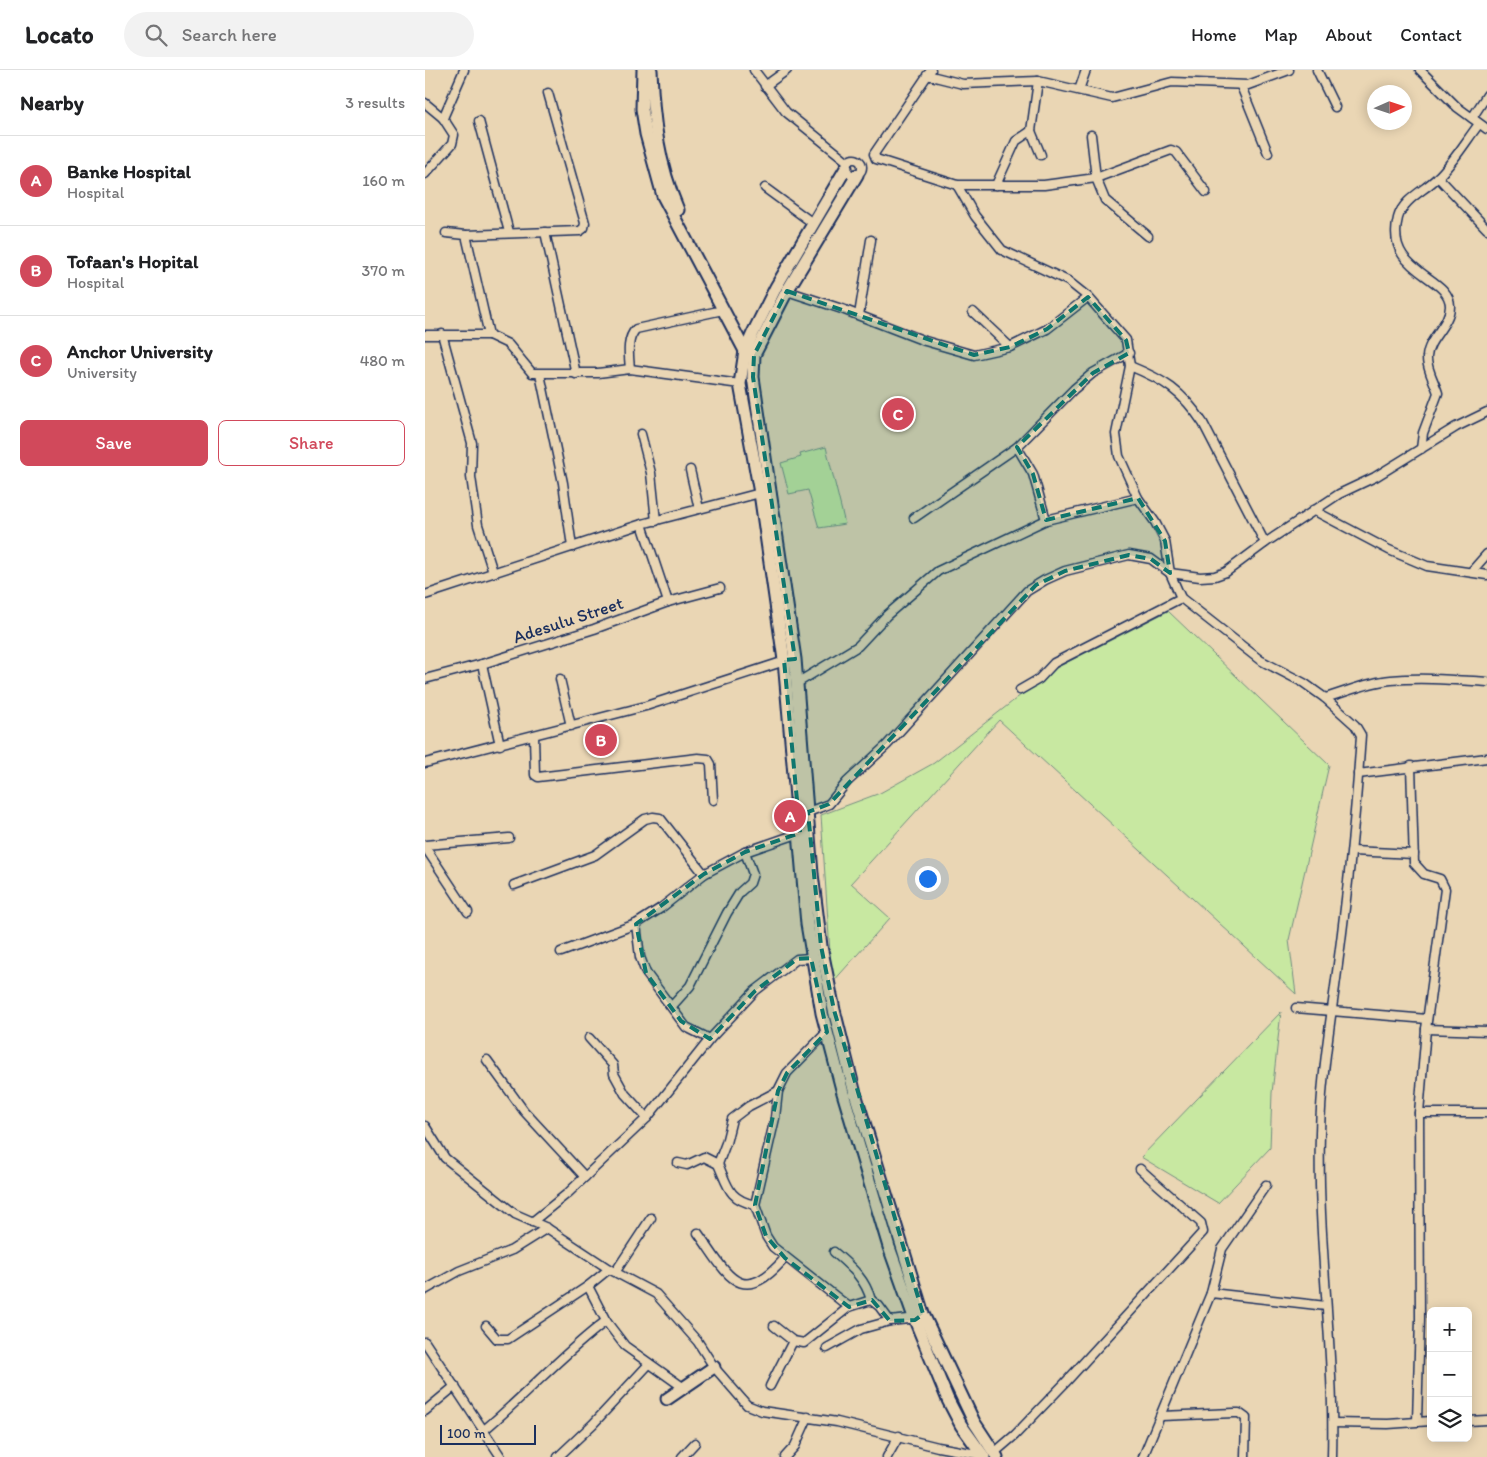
<!DOCTYPE html>
<meta charset="utf-8">
<style>
body{margin:0;font-family:Itim,sans-serif;background:#f2f2f2;color:#202124}
.controls{position:absolute;right:15px;bottom:15px;display:grid;overflow:hidden;border-radius:8px;box-shadow:0 2px 12px #0003}
.controls button{width:45px;height:45px;display:grid;place-items:center;padding:0;border:0;border-bottom:1px solid #e0e0e0;background:#fff;color:#202124;font:25px sans-serif}
.compass{position:absolute;left:942px;top:15px;width:45px;height:45px;border-radius:50%;background:#fff;box-shadow:0 2px 12px #0003;rotate:87deg}
.scale{position:absolute;left:15px;bottom:12px;width:96px;box-sizing:border-box;padding-left:5px;border:2px solid #1b2f5e;border-top:0;font-size:14px;line-height:18px;white-space:nowrap;color:#1b2f5e;-webkit-text-stroke:4px #ead6b4;paint-order:stroke}
.you{position:absolute;left:502px;top:808px;width:18px;height:18px;margin:-12px;border:4px solid #fff;border-radius:50%;background:#1a73e8;box-shadow:0 0 0 8px #1a73e833}
.badge{display:grid;place-items:center;width:32px;height:32px;border-radius:50%;background:#d1495b;color:#fff;font-size:16px;font-weight:700}
.pin{position:absolute;translate:-50% -50%;border:2px solid #fff;box-shadow:0 1px 5px #0006}
.list{margin:0;padding:0;list-style:none}
h2{display:flex;justify-content:space-between;align-items:center;height:65px;margin:0;padding:0 20px;font-size:21px}
h2 small{font-size:16px;font-weight:400;color:#757577}
.list li{display:grid;grid-template-columns:32px 1fr auto;gap:15px;align-items:center;box-sizing:border-box;height:90px;padding:0 20px;border-top:1px solid #e0e0e0}
.list b{display:block;font-size:19px;white-space:nowrap}
.list p{margin:0;font-size:16px;white-space:nowrap;color:#757577}
.list em{font-size:16px;font-style:normal;color:#757577}
.actions{display:flex;gap:10px;padding:15px 20px}
.actions a{flex:1;padding:11px 0;border:1px solid #d1495b;border-radius:8px;text-align:center;font-size:18px;color:#d1495b}
.actions .main{background:#d1495b;color:#fff}
.icon{flex:none;width:28px;height:28px;fill:none;stroke:currentColor;stroke-width:2;stroke-linecap:round;stroke-linejoin:round}
.map{position:relative;flex:none;width:1062px;height:1387px;overflow:hidden}
header{display:flex;align-items:center;gap:30px;box-sizing:border-box;height:70px;padding:0 25px;background:#fff;border-bottom:1px solid #e0e0e0}
header strong{font-size:24px}
nav{display:flex;gap:28px;margin-inline-start:auto;font-size:18px}
.search{width:350px;height:45px;background:#f2f2f2;display:flex;align-items:center;gap:12px;box-sizing:border-box;padding:0 18px;border-radius:28px;color:#757577;font-size:19px}
main{display:flex}
aside{flex:1;background:#fff}
.map>svg:first-child{display:block}
.green{fill:#c8e8a1;stroke:#728c80}
.lines{fill:none;stroke-linecap:round;stroke-linejoin:round}
.street-casing{stroke:#1b2f5e;stroke-width:11}
.secondary-casing{stroke:#1b2f5e;stroke-width:15}
.street{stroke:#ead6b4;stroke-width:8}
.secondary{stroke:#ead6b4;stroke-width:11}
.marked{fill:#0f766e;fill-opacity:0.2;stroke:#0f766e;stroke-width:4;stroke-dasharray:10 6;stroke-linejoin:round}
.labels{text-anchor:middle;dominant-baseline:central;stroke-width:4;stroke-linejoin:round;paint-order:stroke}
.street-label{font-size:18px;fill:#1b2f5e;stroke:#ead6b4}
</style>
<header>
<strong>Locato</strong>
<div class="search"><svg class="icon" aria-label="search" viewBox="0 0 24 24"><circle cx="10" cy="10" r="6"/><path d="M15 15l6 6"/></svg>Search here</div>
<nav><a>Home</a><a>Map</a><a>About</a><a>Contact</a></nav>
</header>
<main>
<aside>
<h2>Nearby<small>3 results</small></h2>
<ul class="list">
<li><span class="badge">A</span><div><b>Banke Hospital</b><p>Hospital</p></div><em>160 m</em></li>
<li><span class="badge">B</span><div><b>Tofaan's Hopital</b><p>Hospital</p></div><em>370 m</em></li>
<li><span class="badge">C</span><div><b>Anchor University</b><p>University</p></div><em>480 m</em></li>
</ul>
<div class="actions"><a class="main">Save</a><a>Share</a></div>
</aside>
<div class="map">
<svg width="1062" height="1387" viewBox="0 0 1062 1387">
<rect width="100%" height="100%" fill="#ead6b4"/>
<filter id="ink" filterUnits="userSpaceOnUse"><feTurbulence type="fractalNoise" baseFrequency=".02" numOctaves="2"/><feDisplacementMap in="SourceGraphic" scale="10" xChannelSelector="R" yChannelSelector="G"/><feConvolveMatrix kernelMatrix="1 2 1 2 8 2 1 2 1" color-interpolation-filters="sRGB"/></filter>
<g filter="url(#ink)">
<g class="green">
<path d="M 401,377 L 420,454 L 394,458 L 383,420 L 364,424 L 356,393 L 376,387 L 375,384 Z"/>
<path d="M 743,541 L 904,695 L 864,870 L 871,924 L 574,650 L 426,813 L 465,848 L 407,913 L 396,745 L 455,723 L 509,693 L 629,599 Z"/>
<path d="M 856,942 L 847,1023 L 845,1078 L 793,1133 L 716,1087 Z"/>
</g>
<g class="lines">
<defs>
<g id="street">
<path d="M 329,0 L 361,42 L 423,92"/>
<path d="M 506,0 L 449,84 L 451,89 L 532,115 L 619,115 L 671,108 L 746,80 L 751,82 L 781,122"/>
<path d="M 892,0 L 910,37"/>
<path d="M 995,0 L 1032,37 L 1062,59"/>
<path d="M 502,5 L 538,14 L 613,11 L 687,28 L 747,12 L 823,15 L 864,0"/>
<path d="M 613,11 L 606,61 L 616,85"/>
<path d="M 340,16 L 362,0"/>
<path d="M 816,16 L 843,83"/>
<path d="M 654,20 L 661,0"/>
<path d="M 0,33 L 18,48"/>
<path d="M 1047,48 L 1062,25"/>
<path d="M 54,51 L 84,162"/>
<path d="M 666,65 L 671,108 L 680,130 L 723,166"/>
<circle cx="429" cy="97" r="8"/>
<path d="M 0,104 L 27,74 L 29,65 L 18,48 L 39,0"/>
<path d="M 1013,107 L 1062,159"/>
<path d="M 532,115 L 550,146 L 577,180 L 643,211 L 663,227 L 701,270 L 705,296 L 691,364 L 694,386 L 713,428 L 730,452 L 740,471 L 745,503 L 756,528 L 835,590 L 879,613 L 900,628 L 930,655 L 936,665 C 931,742 923,818 913,894 C 906,950 896,1006 895,1063 C 892,1171 910,1279 907,1387"/>
<path d="M 571,115 L 591,71 L 606,61"/>
<path d="M 340,118 L 389,154"/>
<path d="M 120,162 L 151,304"/>
<path d="M 21,163 L 41,165 L 155,161 L 159,158 L 160,153 L 123,23"/>
<path d="M 41,165 L 64,265"/>
<path d="M 362,221 L 417,239 L 500,271 L 549,285 L 585,277 L 622,259 L 663,227"/>
<path d="M 548,242 L 585,277"/>
<path d="M 434,245 L 446,170"/>
<path d="M 17,264 L 47,373 L 46,407 L 53,455 L 68,502"/>
<path d="M 0,265 L 64,265 L 83,274 L 107,303 L 173,303 L 205,299 L 315,314"/>
<path d="M 705,296 C 739,310 757,321 778,353 L 840,473"/>
<path d="M 205,299 C 204,286 201,269 211,259 L 298,240"/>
<path d="M 115,304 L 138,413 L 147,477"/>
<path d="M 216,364 L 226,403 L 231,451"/>
<path d="M 592,377 L 608,404 L 621,450"/>
<path d="M 996,379 L 998,363 L 1013,323 C 1010,313 1001,298 1002,287 C 1003,268 1025,255 1025,236 C 1025,205 959,203 973,148 C 978,129 999,121 1012,108 C 1028,93 1041,71 1054,54"/>
<path d="M 265,400 L 274,439"/>
<path d="M 888,440 L 964,480 L 1002,496 L 1062,505"/>
<path d="M 489,448 L 592,377 L 649,319 L 668,303 L 704,283"/>
<path d="M 217,454 L 243,532"/>
<path d="M 1046,502 L 1062,484"/>
<path d="M 0,525 L 217,454 L 335,423"/>
<path d="M 57,594 L 75,675"/>
<path d="M 0,609 L 57,594 L 169,559 L 243,532 L 295,518"/>
<path d="M 135,609 L 146,656"/>
<path d="M 372,613 L 433,576 L 462,545 L 513,501 L 621,450 L 713,428"/>
<path d="M 595,620 L 614,609 L 629,593 L 756,528"/>
<path d="M 900,628 C 921,622 943,612 966,610 C 998,607 1030,610 1062,612"/>
<path d="M 109,666 L 110,705 L 113,707 L 273,688 L 283,689 L 286,694 L 288,730"/>
<path d="M 0,693 L 221,636 L 363,590"/>
<path d="M 986,696 L 989,793 L 999,804 L 1015,809 L 1020,819 L 1001,959 L 994,1043 L 995,1249 L 992,1351"/>
<path d="M 933,704 L 1062,688"/>
<path d="M 383,742 L 404,734 L 422,712 L 462,675 L 602,521 L 620,510 L 640,501 L 704,485 L 726,489 L 745,503 L 775,507 L 790,506 L 801,502 L 840,473 L 914,424 L 950,407 L 1031,357 L 1062,342"/>
<path d="M 0,775 L 84,768"/>
<path d="M 0,777 L 43,842"/>
<path d="M 927,781 L 989,784"/>
<path d="M 89,815 L 170,785 L 220,749 L 228,747 L 235,748 L 279,804"/>
<path d="M 211,854 L 215,887 L 221,903 L 261,957 L 285,969"/>
<path d="M 136,882 L 211,854 L 236,838 L 279,804 L 320,782 L 375,763"/>
<path d="M 247,936 L 265,916 L 302,843 L 315,822 L 325,813 L 328,804 L 320,782"/>
<path d="M 871,938 L 1002,949"/>
<path d="M 1001,959 L 1062,961"/>
<path d="M 402,962 L 362,1003 L 353,1021 L 350,1048 L 330,1135 L 341,1166 L 348,1177 L 424,1237"/>
<path d="M 164,968 L 188,995 L 189,1004 L 200,1024 L 222,1048"/>
<path d="M 62,990 L 99,1041 L 160,1107"/>
<path d="M 994,1043 L 1062,1043"/>
<path d="M 0,1056 L 20,1088 L 90,1144 L 122,1158 L 184,1199 L 231,1224 L 273,1272 L 289,1297 L 322,1335 L 337,1341 L 412,1352 L 513,1377 L 557,1385"/>
<path d="M 253,1093 L 262,1095 L 279,1087 L 293,1094"/>
<path d="M 330,1135 C 303,1129 303,1116 293,1094 L 301,1073 L 307,1049 L 324,1036 L 353,1021"/>
<path d="M 107,1152 L 143,1123 L 222,1048 L 285,969 L 330,921 L 372,889 L 386,888"/>
<path d="M 273,1163 C 302,1203 315,1240 360,1188"/>
<path d="M 409,1182 C 426,1197 440,1208 446,1230"/>
<path d="M 191,1201 L 226,1148"/>
<path d="M 163,1216 L 181,1251 L 200,1276 L 259,1318"/>
<path d="M 0,1220 L 34,1201 L 87,1180 L 122,1158"/>
<path d="M 786,1223 L 901,1236"/>
<path d="M 61,1256 L 72,1269 L 83,1269 L 163,1216 L 184,1199"/>
<path d="M 349,1256 L 368,1271 L 379,1273 L 424,1237 L 446,1230 L 454,1236 L 465,1251 L 493,1248"/>
<path d="M 0,1272 L 76,1387"/>
<path d="M 402,1278 L 436,1259 L 465,1251"/>
<path d="M 345,1316 L 368,1271"/>
<path d="M 0,1341 L 30,1316"/>
<path d="M 736,1346 L 809,1343 L 814,1343 L 821,1348 L 820,1387"/>
<path d="M 1043,1351 L 1062,1350"/>
<path d="M 908,1353 L 963,1354 L 1006,1351"/>
<path d="M 59,1360 C 101,1325 137,1284 181,1251"/>
<path d="M 569,1383 L 590,1365 L 640,1313 L 778,1162 L 776,1153 L 715,1099"/>
<path d="M 133,1387 L 168,1354 L 224,1294"/>
<path d="M 257,1387 L 270,1373"/>
<path d="M 360,1387 L 370,1376 L 383,1347"/>
<path d="M 462,1387 L 474,1366"/>
<path d="M 718,1387 L 786,1223 L 797,1179 L 841,1115"/>
</g>
<g id="secondary">
<path d="M 218,0 L 217,39 L 221,64 L 238,126 L 320,281"/>
<path d="M 226,0 C 228,50 233,93 253,140"/>
<path d="M 421,98 L 351,217 L 328,263 L 320,281 L 315,314 L 335,423 L 359,590 L 382,854 L 397,943 L 418,1023 L 464,1177 L 490,1250 L 523,1330 L 536,1355 L 559,1387"/>
<path d="M 432,105 L 362,221 L 329,285 L 328,307 L 370,589 L 387,804 L 396,876 L 409,940 L 429,1020 L 498,1244 L 549,1352 L 572,1387"/>
<path d="M 242,1329 L 289,1297"/>
</g>
</defs>
<use href="#street" class="street-casing"/>
<use href="#secondary" class="secondary-casing"/>
<use href="#street" class="street"/>
<use href="#secondary" class="secondary"/>
</g>
</g>
<path class="marked" d="M 362,221 L 549,285 L 585,277 L 622,259 L 663,227 L 701,270 L 704,283 L 668,303 L 592,377 L 608,404 L 621,450 L 713,428 L 740,471 L 745,503 L 726,489 L 704,485 L 640,501 L 611,515 L 404,734 L 383,742 L 396,876 L 409,940 L 498,1244 L 490,1250 L 465,1251 L 447,1230 L 424,1237 L 360,1188 L 341,1166 L 330,1135 L 353,1021 L 362,1003 L 402,962 L 386,888 L 372,889 L 330,921 L 285,969 L 256,951 L 221,903 L 211,854 L 279,804 L 320,782 L 375,763 L 359,590 L 370,589 L 328,307 L 329,285 Z"/>
<g class="labels">
<g class="street-label">
<text transform="translate(143 550) rotate(-18)">Adesulu Street</text>
</g>
</g>
</svg>
<div class="controls">
<button>+</button>
<button>−</button>
<button><svg class="icon" aria-label="layers" viewBox="0 0 24 24"><path d="M12 4l9 5-9 5-9-5zM3 14l9 5 9-5"/></svg></button>
</div>
<svg class="compass" viewBox="-18 -18 36 36"><path d="M0-13l5 13h-10z" fill="#e53935"/><path d="M0 13l5-13h-10z" fill="#757577"/></svg>
<div class="scale">100 m</div>
<div class="you"></div>
<div class="pin badge" style="left:365px;top:746px">A</div>
<div class="pin badge" style="left:176px;top:670px">B</div>
<div class="pin badge" style="left:473px;top:344px">C</div>
</div>
</main>
